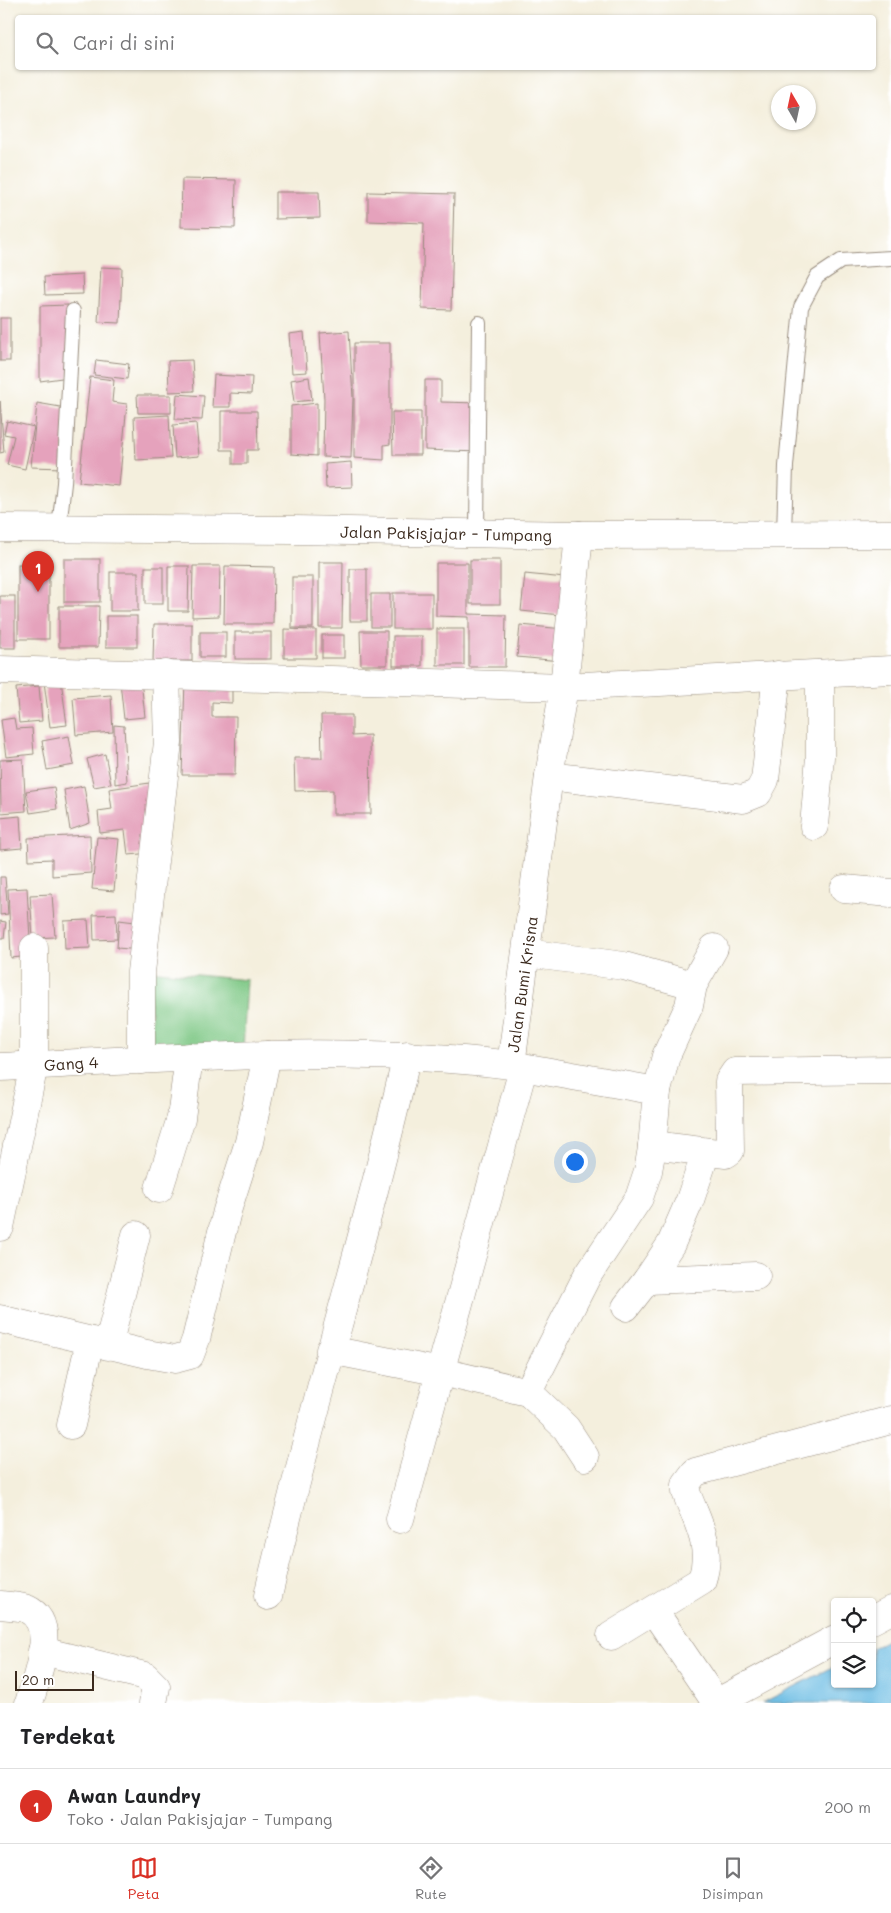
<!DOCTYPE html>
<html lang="id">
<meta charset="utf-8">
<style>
body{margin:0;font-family:Mali,sans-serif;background:#f2f2f2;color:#202124}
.controls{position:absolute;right:15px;bottom:15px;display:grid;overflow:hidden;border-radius:5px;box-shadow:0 1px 4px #0004}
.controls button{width:45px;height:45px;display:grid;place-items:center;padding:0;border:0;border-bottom:1px solid #e0e0e0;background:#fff;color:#202124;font:25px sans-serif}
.compass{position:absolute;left:771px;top:85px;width:45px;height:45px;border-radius:50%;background:#fff;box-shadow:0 1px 4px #0004;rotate:351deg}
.scale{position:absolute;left:15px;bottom:12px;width:79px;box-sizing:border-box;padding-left:5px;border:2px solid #3b2a1e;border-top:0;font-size:14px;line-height:18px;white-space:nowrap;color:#3b2a1e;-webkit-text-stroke:4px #fff;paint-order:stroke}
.you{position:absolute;left:574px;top:1161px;width:18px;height:18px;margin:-12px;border:4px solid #fff;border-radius:50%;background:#1a73e8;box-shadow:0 0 0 8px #1a73e833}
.badge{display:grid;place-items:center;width:32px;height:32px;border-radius:50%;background:#d93025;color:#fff;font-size:16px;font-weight:700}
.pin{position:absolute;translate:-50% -41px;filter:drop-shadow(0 1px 2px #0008)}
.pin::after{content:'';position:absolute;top:26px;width:18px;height:15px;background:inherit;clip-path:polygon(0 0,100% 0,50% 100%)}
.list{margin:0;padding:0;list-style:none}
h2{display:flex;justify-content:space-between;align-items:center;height:65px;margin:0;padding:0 20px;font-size:21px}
h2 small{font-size:16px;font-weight:400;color:#757577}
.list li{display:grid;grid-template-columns:32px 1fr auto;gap:15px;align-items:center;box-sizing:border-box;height:75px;padding:0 20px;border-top:1px solid #e0e0e0}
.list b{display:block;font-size:19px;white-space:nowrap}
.list p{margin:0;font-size:16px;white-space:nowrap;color:#757577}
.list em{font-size:16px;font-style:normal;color:#757577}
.icon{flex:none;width:28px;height:28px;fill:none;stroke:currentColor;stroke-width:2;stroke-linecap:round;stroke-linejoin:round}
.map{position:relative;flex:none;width:891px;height:1703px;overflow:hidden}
.search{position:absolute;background:#fff;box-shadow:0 1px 4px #0004;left:15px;right:15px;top:15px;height:55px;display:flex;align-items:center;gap:12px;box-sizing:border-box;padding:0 18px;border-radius:5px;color:#757577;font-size:19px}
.sheet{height:140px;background:#fff}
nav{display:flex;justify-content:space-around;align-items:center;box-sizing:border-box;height:70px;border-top:1px solid #e0e0e0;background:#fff;font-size:14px;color:#757577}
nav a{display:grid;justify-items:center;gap:2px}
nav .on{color:#d93025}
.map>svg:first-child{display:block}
.green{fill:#7dc784;stroke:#5c7851}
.water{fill:#66bae2;stroke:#507280}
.building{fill:#e5a2bc}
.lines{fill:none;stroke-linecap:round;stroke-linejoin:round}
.service-casing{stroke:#988c7e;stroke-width:16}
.minor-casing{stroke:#988c7e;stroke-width:29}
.primary-casing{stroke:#988c7e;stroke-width:29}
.service{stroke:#fff;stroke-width:14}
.minor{stroke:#fff;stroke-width:28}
.primary{stroke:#fff;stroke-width:28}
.labels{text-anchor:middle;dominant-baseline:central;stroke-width:4;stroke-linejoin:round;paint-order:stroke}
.street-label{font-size:16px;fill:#3b2a1e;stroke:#fff}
</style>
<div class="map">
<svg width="891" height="1703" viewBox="0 0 891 1703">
<rect width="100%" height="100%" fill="#fff"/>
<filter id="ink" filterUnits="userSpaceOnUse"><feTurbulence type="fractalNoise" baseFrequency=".02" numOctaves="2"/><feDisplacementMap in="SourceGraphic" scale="10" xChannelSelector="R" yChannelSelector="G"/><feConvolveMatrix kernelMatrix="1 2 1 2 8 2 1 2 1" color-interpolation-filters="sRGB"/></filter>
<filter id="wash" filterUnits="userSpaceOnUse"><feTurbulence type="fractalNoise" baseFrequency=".0096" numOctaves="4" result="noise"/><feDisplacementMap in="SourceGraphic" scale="20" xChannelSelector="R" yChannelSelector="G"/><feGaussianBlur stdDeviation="1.12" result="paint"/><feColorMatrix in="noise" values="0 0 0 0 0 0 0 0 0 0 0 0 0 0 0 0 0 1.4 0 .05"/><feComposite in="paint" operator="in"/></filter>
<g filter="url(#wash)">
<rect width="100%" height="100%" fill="#f4efdd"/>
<path class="green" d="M 149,970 L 247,980 L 243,1050 L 153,1051 Z"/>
<path class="water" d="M 891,1638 L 891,1703 L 762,1703 L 835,1666 L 835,1684 L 872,1684 L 872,1648 Z"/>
<g id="blocks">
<g class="building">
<path d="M 182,179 L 236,180 L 235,228 L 181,227 Z"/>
<path d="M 275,192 L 319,192 L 320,218 L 275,219 Z"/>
<path d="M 368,192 L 454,194 L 451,310 L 422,309 L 424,223 L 368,221 Z"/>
<path d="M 101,267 L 122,268 L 120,323 L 98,322 Z"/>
<path d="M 82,275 L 83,294 L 45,295 L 44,277 Z"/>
<path d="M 68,305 L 69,377 L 40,381 L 40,306 Z"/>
<rect x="0" y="318" width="10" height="43"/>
<path d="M 349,331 L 353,398 L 351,458 L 323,457 L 324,399 L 320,333 Z"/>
<path d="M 304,332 L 307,372 L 292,373 L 289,334 Z"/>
<path d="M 354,343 L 390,343 L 390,444 L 384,445 L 384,460 L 354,458 Z"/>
<path d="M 96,360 L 129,364 L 127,379 L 94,375 Z"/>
<path d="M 192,360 L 194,391 L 169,392 L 168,361 Z"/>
<path d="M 214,375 L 252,377 L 251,394 L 230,393 L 230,407 L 212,407 Z"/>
<path d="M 90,377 L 114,380 L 112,402 L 127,404 L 119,486 L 79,482 Z"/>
<path d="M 309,377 L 312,400 L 294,402 L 291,380 Z"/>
<path d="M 425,380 L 441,380 L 441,402 L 478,403 L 478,452 L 425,450 Z"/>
<path d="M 177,394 L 204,396 L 202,420 L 175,419 Z"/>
<path d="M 137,395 L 171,395 L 171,413 L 138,413 Z"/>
<path d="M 0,401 L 4,452 L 0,453 Z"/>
<path d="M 37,403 L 66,408 L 63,468 L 31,467 Z"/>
<path d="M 317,403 L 317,456 L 291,454 L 291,406 Z"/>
<path d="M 221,411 L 257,411 L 258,450 L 247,450 L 247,464 L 233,464 L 233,450 L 221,450 Z"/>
<path d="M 392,412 L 421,412 L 421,455 L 393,455 Z"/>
<path d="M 169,415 L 171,458 L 136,460 L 134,417 Z"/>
<path d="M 7,421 L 34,427 L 25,469 L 7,465 L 14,436 L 4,434 Z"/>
<path d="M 196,423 L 199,456 L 175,458 L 173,425 Z"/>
<path d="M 351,462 L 352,487 L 326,488 L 325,464 Z"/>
<rect x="64" y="559" width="36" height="43"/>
<rect x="470" y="560" width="30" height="44"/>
<path d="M 319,562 L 343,562 L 342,628 L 319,628 Z"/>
<path d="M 436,563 L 468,563 L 468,614 L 506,615 L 505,667 L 469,667 L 469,617 L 436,616 Z"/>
<rect x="18" y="564" width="31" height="75"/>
<path d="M 168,566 L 189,566 L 188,611 L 168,611 Z"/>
<path d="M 193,566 L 220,566 L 219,616 L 192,617 Z"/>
<path d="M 225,566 L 274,567 L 273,624 L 224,624 Z"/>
<rect x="145" y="567" width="18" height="37"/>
<rect x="350" y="569" width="17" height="52"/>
<rect x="110" y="572" width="28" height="39"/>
<path d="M 525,574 L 565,578 L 561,615 L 521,611 Z"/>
<rect x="292" y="577" width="21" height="51"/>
<rect x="393" y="593" width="39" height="36"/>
<rect x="371" y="594" width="19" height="33"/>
<rect x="0" y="596" width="15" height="52"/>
<path d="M 59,606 L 99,606 L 98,647 L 59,647 Z"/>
<rect x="106" y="616" width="31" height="31"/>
<path d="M 154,624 L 192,624 L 192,661 L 153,661 Z"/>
<path d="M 520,625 L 565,629 L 561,661 L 517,657 Z"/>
<path d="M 284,629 L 316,630 L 316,658 L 284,658 Z"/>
<rect x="437" y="629" width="27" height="36"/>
<path d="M 360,631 L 387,631 L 387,665 L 361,665 Z"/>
<rect x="200" y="632" width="26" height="25"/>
<rect x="235" y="632" width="36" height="27"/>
<rect x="322" y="635" width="22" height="23"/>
<rect x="393" y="636" width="29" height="30"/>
<path d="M 185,679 L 232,689 L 232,703 L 212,702 L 212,717 L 236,717 L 235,775 L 182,775 Z"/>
<path d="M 61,680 L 67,725 L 50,727 L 44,682 Z"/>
<path d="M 141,680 L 145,717 L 124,719 L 120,682 Z"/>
<path d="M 39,686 L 42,721 L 19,723 L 16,688 Z"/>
<path d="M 111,695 L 113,732 L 76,735 L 73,698 Z"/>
<path d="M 321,715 L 352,715 L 352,736 L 370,735 L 371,814 L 333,814 L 333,790 L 295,791 L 294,758 L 322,758 Z"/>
<path d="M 14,718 L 16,729 L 32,728 L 34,754 L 6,757 L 1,720 Z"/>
<path d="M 114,725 L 124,726 L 127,782 L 115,784 Z"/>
<path d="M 69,736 L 74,765 L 47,770 L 42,741 Z"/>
<path d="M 105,754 L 111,784 L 94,787 L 87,759 Z"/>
<path d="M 23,759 L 26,811 L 1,813 L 0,760 Z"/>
<path d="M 156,782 L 159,802 L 146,804 L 153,853 L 128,855 L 125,830 L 100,833 L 98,811 L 112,809 L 109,789 Z"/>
<path d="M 84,786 L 90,823 L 70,830 L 64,790 Z"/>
<path d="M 54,787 L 57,809 L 30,813 L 26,791 Z"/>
<path d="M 20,816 L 22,848 L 0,850 L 0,818 Z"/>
<path d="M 90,835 L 91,873 L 52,876 L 52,859 L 29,860 L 28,838 Z"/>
<path d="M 97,837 L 119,839 L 114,891 L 92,889 Z"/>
<path d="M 0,877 L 5,877 L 8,914 L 0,915 Z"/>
<path d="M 27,888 L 31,956 L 11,958 L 8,889 Z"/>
<path d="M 52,894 L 55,937 L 33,938 L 30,895 Z"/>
<path d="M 116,914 L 117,939 L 94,940 L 93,915 Z"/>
<path d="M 88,920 L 90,948 L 65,949 L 64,921 Z"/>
<path d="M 119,920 L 143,923 L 140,950 L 117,948 Z"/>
<path d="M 0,921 L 6,922 L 4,938 L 0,938 Z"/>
</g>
</g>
</g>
<g filter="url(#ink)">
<use href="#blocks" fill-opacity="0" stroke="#988c7e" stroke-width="1"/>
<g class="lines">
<defs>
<g id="service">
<path d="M 59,528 L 64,483 L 73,311"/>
<path d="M 477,533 L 479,323"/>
<path d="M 784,535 L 786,466 L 801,307 L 817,277 L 841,261 L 891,258"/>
</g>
<g id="minor">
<path d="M 0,670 L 564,687 L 891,670"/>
<path d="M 549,776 L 743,799 L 758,793 L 765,780 L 777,675"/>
<path d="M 814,826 L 820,757 L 820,674"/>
<path d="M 844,889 L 891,893"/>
<path d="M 526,953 L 624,966 L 693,985"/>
<path d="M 141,1060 L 141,972 L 168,742 L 166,674"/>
<path d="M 511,1065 L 657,1091 L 652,1148 L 648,1171 L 639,1198 L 587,1276 L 528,1392 L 566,1428 L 585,1457"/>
<path d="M 0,1067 C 170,1059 341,1044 511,1065 L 549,776 L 564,687 L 579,535"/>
<path d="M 657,1091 L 666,1056 L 689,1006 L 693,985 L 714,948"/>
<path d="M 652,1145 L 726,1154 L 730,1151 L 729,1081 L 735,1072 L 891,1070"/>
<path d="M 706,1152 L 690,1200 L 671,1244 L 647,1280 L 756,1276"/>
<path d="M 159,1189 L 181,1118 L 189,1057"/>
<path d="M 0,1227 L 34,1065 L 34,948"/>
<path d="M 626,1307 L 647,1280"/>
<path d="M 0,1319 L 147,1354 L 175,1359 L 190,1355 L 196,1339 L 227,1211 L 249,1142 L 267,1055"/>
<path d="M 108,1346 L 136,1235"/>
<path d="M 330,1350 L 441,1372 L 528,1392"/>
<path d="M 71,1425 L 90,1341"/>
<path d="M 400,1519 L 523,1069"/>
<path d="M 268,1596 C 310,1414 366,1237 407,1055"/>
<path d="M 0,1605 C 8,1606 20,1606 27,1609 C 59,1624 36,1678 29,1703"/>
<path d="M 654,1611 L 715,1701 L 720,1701 L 835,1639"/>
<path d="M 872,1620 L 891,1610"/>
<path d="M 611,1636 L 702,1580 C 713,1546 698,1524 686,1492 L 686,1484 L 695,1472 L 891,1420"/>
<path d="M 42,1651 L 145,1676 L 156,1687 L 153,1703"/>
</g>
<path id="primary" d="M 0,528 L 294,530 L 579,535 L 891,534"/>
</defs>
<use href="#service" class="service-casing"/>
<use href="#minor" class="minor-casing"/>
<use href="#primary" class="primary-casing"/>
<use href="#service" class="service"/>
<use href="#minor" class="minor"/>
<use href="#primary" class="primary"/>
</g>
</g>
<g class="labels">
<g class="street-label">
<text transform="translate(446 533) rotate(1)">Jalan Pakisjajar - Tumpang</text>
<text transform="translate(522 984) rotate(-82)">Jalan Bumi Krisna</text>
<text transform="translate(71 1063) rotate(-3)">Gang 4</text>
</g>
</g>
</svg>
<div class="controls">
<button><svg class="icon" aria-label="locate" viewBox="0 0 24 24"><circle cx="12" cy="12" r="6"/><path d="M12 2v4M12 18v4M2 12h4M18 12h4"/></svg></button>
<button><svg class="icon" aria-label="layers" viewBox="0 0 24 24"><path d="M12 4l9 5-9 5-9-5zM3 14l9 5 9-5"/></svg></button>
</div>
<svg class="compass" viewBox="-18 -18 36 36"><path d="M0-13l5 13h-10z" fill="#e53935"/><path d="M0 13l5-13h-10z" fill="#757577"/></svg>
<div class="scale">20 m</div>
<div class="you"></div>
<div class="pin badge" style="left:38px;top:592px">1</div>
<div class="search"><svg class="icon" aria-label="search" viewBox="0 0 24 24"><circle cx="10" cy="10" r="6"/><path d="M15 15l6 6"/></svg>Cari di sini</div>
</div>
<section class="sheet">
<h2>Terdekat<small></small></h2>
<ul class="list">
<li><span class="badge">1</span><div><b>Awan Laundry</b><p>Toko · Jalan Pakisjajar - Tumpang</p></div><em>200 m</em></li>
</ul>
</section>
<nav>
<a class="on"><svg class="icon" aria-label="map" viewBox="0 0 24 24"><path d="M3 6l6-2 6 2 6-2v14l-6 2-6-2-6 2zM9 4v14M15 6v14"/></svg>Peta</a>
<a><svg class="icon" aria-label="directions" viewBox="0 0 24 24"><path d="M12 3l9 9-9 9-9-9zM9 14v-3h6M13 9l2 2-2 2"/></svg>Rute</a>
<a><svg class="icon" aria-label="saved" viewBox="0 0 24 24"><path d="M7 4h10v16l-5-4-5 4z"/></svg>Disimpan</a>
</nav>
